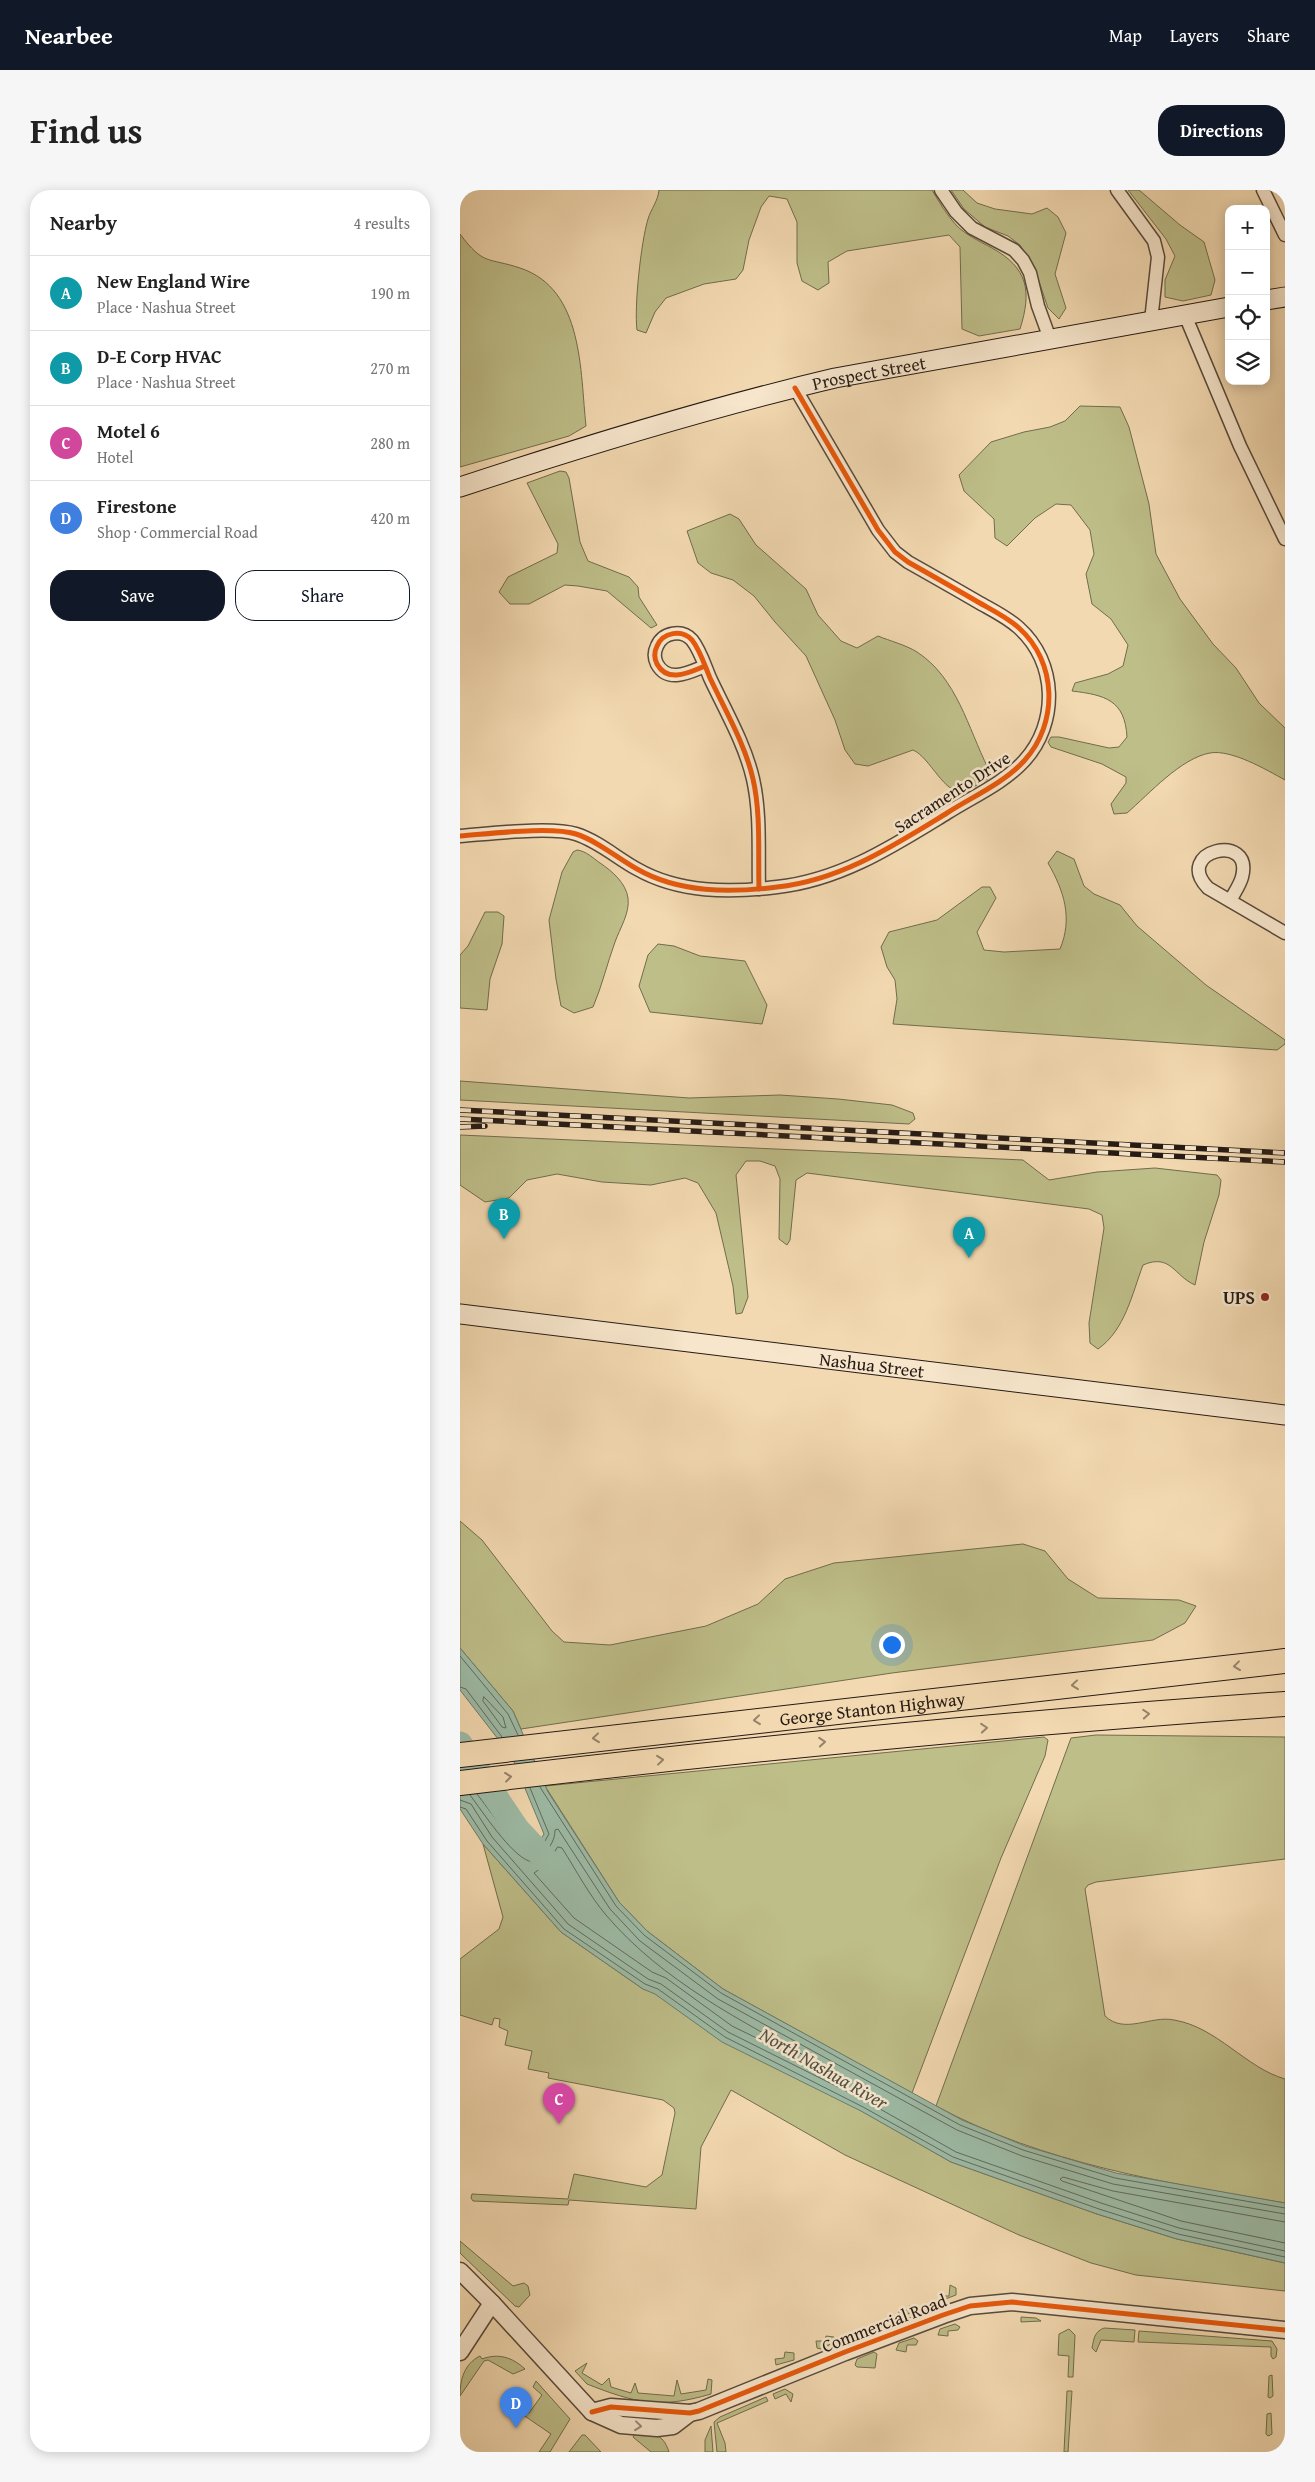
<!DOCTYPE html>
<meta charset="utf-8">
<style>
body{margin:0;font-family:"Gentium Book Plus",serif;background:#f6f6f6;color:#222}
.controls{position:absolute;right:15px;top:15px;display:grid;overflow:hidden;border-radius:10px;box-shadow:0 2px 12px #0003}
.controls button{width:45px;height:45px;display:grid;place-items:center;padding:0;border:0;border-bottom:1px solid #e0e0e0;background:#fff;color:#222;font:25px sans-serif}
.you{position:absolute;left:431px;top:1454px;width:18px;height:18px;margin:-12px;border:4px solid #fff;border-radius:50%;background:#1a73e8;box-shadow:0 0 0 8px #1a73e833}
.badge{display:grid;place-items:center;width:32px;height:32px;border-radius:50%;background:#111827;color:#fff;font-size:16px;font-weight:700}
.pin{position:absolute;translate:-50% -41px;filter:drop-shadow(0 1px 2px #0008)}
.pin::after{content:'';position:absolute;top:26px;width:18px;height:15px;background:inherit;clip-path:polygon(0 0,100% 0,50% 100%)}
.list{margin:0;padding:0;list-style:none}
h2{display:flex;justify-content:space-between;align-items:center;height:65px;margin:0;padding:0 20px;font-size:21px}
h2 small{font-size:16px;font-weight:400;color:#767676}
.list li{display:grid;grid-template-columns:32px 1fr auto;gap:15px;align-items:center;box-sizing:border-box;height:75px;padding:0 20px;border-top:1px solid #e0e0e0}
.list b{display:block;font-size:19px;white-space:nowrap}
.list p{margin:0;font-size:16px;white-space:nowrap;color:#767676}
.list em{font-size:16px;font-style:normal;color:#767676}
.actions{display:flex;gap:10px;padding:15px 20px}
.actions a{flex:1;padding:11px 0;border:1px solid #111827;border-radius:20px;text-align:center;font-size:18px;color:#111827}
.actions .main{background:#111827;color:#fff}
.icon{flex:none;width:28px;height:28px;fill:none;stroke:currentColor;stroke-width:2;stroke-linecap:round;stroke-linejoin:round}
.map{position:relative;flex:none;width:825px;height:2262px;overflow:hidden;border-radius:20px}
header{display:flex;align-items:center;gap:30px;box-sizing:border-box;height:70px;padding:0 25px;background:#111827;color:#fff}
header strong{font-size:24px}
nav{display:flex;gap:28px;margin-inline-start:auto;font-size:18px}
.intro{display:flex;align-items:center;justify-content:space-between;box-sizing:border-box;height:120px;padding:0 30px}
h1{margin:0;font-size:35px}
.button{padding:12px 22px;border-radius:20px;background:#111827;color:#fff;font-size:18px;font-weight:700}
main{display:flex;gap:30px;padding:0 30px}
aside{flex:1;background:#fff;border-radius:20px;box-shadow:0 2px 12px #0003}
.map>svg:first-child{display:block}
.green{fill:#bebe89;stroke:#726c4e}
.water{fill:#9dbba6;stroke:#6d7b6c}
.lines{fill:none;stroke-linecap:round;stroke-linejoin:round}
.shore{stroke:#616a5d;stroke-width:1}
.river{stroke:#9dbba6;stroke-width:25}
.minor-casing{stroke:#584a3b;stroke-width:15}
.tertiary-casing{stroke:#584a3b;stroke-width:19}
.secondary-casing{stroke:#251a14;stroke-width:21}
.motorway-casing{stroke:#251a14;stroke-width:26}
.minor{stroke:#f7e6cc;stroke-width:12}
.tertiary{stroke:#f7e6cc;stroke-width:16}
.secondary{stroke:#f7e6cc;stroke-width:19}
.motorway{stroke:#f3d9b1;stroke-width:24}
.rail-casing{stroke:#251a14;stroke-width:5.5}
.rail{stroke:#f7e6cc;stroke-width:4;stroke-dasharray:11;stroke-linecap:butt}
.cycleway-casing{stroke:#f7e6cc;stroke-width:8}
.cycleway{stroke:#e8590c;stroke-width:5}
.oneway{stroke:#96836a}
.oneway2{stroke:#988a79}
.poi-dot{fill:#8f2418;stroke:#f7e6cc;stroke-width:2}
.labels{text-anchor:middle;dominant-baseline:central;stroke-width:5;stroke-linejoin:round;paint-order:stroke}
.street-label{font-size:18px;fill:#251a14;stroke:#f7e6cc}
.poi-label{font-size:18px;font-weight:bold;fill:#251a14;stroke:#f7e6cc;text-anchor:end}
.water-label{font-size:19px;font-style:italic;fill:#4f5247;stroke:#f7e6cc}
</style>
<header>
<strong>Nearbee</strong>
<nav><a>Map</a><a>Layers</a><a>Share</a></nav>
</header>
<div class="intro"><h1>Find us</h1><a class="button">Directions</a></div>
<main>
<aside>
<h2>Nearby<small>4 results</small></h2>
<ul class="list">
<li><span class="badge" style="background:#0f9aa8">A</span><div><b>New England Wire</b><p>Place · Nashua Street</p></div><em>190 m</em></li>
<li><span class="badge" style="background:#0f9aa8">B</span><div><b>D-E Corp HVAC</b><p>Place · Nashua Street</p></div><em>270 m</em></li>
<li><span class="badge" style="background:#d1479c">C</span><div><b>Motel 6</b><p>Hotel</p></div><em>280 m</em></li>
<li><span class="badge" style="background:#3f7fe0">D</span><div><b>Firestone</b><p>Shop · Commercial Road</p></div><em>420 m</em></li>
</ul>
<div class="actions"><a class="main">Save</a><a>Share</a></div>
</aside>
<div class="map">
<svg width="825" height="2262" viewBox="0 0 825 2262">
<rect width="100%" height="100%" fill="#f3d9b1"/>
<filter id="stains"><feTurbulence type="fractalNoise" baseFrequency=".004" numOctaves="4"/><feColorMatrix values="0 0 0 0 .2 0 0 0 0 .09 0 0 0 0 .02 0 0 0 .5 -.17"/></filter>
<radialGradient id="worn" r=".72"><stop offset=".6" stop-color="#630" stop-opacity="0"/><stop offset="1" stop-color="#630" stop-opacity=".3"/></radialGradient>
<g class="green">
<path d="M 199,0 L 472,0 C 479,12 487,25 496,35 C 506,45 519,51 532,58 C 568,78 572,101 560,139 L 519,146 L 502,139 L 500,57 L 489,45 L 387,61 L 368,72 L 369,93 L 358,100 L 342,91 L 337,73 L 337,32 L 327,9 L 309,6 L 301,17 L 289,50 L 283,80 L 276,89 L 244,94 L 206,108 L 195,122 L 186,143 L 177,140 C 174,117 181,52 188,29 C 191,19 198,11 199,0 Z"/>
<path d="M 491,0 L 503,0 L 517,13 L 535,19 L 572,24 L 587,18 L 598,27 L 606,43 L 595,84 L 606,118 L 599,129 L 588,118 L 574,77 L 560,55 L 548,46 L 525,37 L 504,19 Z"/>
<path d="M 668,0 L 679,0 L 720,35 L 744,52 L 755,90 L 751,105 L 723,111 L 705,107 L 705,90 L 715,66 L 706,49 Z"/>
<path d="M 0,44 C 24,76 27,67 60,78 C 124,99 120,182 126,236 L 109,246 L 0,277 Z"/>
<path d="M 620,216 L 660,217 L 669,237 L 689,314 L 696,364 L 720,409 L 753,454 L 776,478 L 799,513 L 825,538 L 825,590 C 807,580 771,559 750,563 C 721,568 689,604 667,623 L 654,624 L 651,614 L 666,593 L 666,587 L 642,574 L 591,557 L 588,552 L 591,547 L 599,547 L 649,558 L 659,557 L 667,547 C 665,510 645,505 612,501 L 615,493 L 648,484 L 663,476 L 668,455 L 651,429 L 632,414 L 626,384 L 634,364 L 630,340 L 611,315 L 596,314 L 575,328 L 547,356 L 535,348 L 534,329 L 504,301 L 499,285 L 531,252 L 564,242 L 590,237 L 605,231 Z"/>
<path d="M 100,281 L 106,282 L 109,288 L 120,352 L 128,371 L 169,387 L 178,397 L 179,407 L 197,435 L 191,438 L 147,401 L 118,396 L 105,395 L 69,414 L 50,414 L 39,402 L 48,387 L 97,363 L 98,354 L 67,293 Z"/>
<path d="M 270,324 L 279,329 L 296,355 L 346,399 L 358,425 L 381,451 L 397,458 L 418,446 C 430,451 446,455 457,462 C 497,488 508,538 528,578 L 528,589 C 521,592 512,599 503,601 C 485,606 470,567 453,560 L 408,576 L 395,574 L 385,560 L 375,530 L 346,466 L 315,432 L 294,406 L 273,390 L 251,383 L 238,373 L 227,341 Z"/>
<path d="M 117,660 C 126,661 133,668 140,673 C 152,681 166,693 168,708 C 170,723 160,738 155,752 C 147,774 142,796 133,817 L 114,823 L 101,816 L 96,789 L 89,730 L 102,682 L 113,662 Z"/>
<path d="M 597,661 L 614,669 L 624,696 L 634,704 L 660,715 L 677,736 L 746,795 L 825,850 L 825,854 L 817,860 L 433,834 L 437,809 L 435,790 L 427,777 L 421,757 L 429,742 L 477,730 L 522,697 L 530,697 L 536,708 L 517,742 L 524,760 L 544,762 L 600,759 C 613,728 604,701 588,673 Z"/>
<path d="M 25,722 L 38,722 L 44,726 L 42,754 L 30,789 L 27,820 L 0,818 L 0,765 L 8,756 Z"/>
<path d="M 198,754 L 214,756 L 240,766 L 285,771 L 307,815 L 302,834 L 190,822 L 179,796 L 188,765 Z"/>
<path d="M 0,891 L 229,908 L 320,905 L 378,909 L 432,915 L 453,923 L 455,929 L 449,934 L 0,910 Z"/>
<path d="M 0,945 L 563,970 L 589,990 L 637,982 L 695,978 L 757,985 L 761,990 L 759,1005 L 744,1052 L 735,1095 C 714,1086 711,1063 683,1075 C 672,1104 665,1140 638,1159 L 630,1153 L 629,1133 L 644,1038 L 642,1025 L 629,1019 L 347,983 L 336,990 L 330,1050 L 327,1055 L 319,1049 L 320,989 L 315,976 L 300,971 L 286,971 L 276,985 L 288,1107 L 282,1123 L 276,1124 L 273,1096 L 256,1023 L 238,993 L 225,988 L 191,995 L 142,992 L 97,984 L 67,990 L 49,1008 L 25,1012 L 0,995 Z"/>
<path d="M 0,1331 L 22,1350 L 92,1441 L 104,1452 L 150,1455 L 246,1436 L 298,1414 L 325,1389 L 374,1373 L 563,1354 L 585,1361 L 608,1389 L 638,1408 L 719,1410 L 736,1416 L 725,1433 L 693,1450 L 432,1483 L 61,1539 L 53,1521 L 0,1458 Z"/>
<path d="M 636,1545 L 825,1547 L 825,1669 L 636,1692 L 628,1695 L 625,1699 L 645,1826 C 665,1845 691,1825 714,1830 C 757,1837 786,1878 825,1889 L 825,2013 C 706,1993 584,1974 476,1916 L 611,1548 Z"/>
<path d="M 584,1547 L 588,1550 L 585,1566 L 541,1668 L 452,1903 L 263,1799 L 187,1741 L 159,1712 L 85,1596 Z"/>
<path d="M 23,1654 L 101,1742 L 183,1799 L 195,1803 L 491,1972 L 637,2024 L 717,2049 L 825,2073 L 825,2101 L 676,2085 L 631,2073 L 559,2045 L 385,1965 L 271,1900 L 241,1957 L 236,2019 L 109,2010 L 108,2015 L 13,2011 L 11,2008 L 12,2004 L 108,2009 L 114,1984 L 186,1997 L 202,1985 L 215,1923 L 214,1918 L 203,1910 L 88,1888 L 89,1883 L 68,1879 L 72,1861 L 45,1855 L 48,1841 L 39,1837 L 40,1829 L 34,1828 L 32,1835 L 0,1825 L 0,1769 L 39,1739 L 43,1727 Z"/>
<path d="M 0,2051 L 53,2096 L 64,2093 L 68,2096 L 70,2105 L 59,2117 L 55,2116 L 0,2063 Z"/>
<path d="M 490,2095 L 496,2098 L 496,2105 L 480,2111 L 480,2106 L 489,2106 Z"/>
<path d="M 449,2116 L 457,2116 L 459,2119 L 441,2127 L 439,2126 L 439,2121 L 448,2120 Z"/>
<path d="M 561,2127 L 576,2128 L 581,2131 L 561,2132 Z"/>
<path d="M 495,2134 L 500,2137 L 498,2140 L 488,2141 L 488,2146 L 478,2145 L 480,2139 Z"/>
<path d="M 644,2138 L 675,2140 L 674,2152 L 641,2150 L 636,2162 L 632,2158 C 634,2149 634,2142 644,2138 Z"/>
<path d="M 609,2139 L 615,2145 L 613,2187 L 608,2187 L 609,2166 L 598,2165 L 599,2144 Z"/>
<path d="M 679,2141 L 812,2151 L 817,2159 L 816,2167 L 813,2169 L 811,2166 L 811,2157 L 678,2152 Z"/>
<path d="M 366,2146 L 374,2147 L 377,2151 L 361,2159 L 357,2158 L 356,2151 L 365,2151 Z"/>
<path d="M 454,2148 L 458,2151 L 456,2155 L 447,2155 L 446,2162 L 436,2160 L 439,2153 Z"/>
<path d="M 325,2162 L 334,2163 L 334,2170 L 316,2175 L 315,2169 L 324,2168 Z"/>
<path d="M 414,2162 L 417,2164 L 415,2178 L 397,2177 L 395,2175 L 397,2169 Z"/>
<path d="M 20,2166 L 22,2169 C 38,2163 52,2167 65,2179 L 53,2184 L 28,2170 L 24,2171 L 0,2206 C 0,2190 4,2174 20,2166 Z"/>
<path d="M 127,2173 L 122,2183 L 142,2195 L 149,2188 L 151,2197 L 171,2203 L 175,2193 L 178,2203 L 214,2206 L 217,2190 L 221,2204 L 246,2200 L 248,2189 L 252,2190 L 251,2204 C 200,2219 175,2213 127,2194 L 115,2181 Z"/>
<path d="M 812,2185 L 813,2206 L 810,2208 L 808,2207 L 809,2186 Z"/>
<path d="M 76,2191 L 110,2229 L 90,2262 L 79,2262 L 91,2244 L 56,2220 L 58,2216 L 69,2223 L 82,2205 L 73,2197 Z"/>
<path d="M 325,2199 L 333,2204 L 331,2212 L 326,2204 L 315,2209 L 313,2204 Z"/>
<path d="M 607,2201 L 612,2201 L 608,2262 L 604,2262 Z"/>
<path d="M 306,2207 L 308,2211 L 257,2233 L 265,2253 L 266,2262 L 257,2262 L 254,2232 L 260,2227 Z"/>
<path d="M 811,2223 L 812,2244 L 808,2246 L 806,2244 L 807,2224 Z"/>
<path d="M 251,2236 L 253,2262 L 245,2262 L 245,2250 Z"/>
<path d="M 175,2244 C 194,2246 202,2241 209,2262 L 191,2262 L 173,2247 Z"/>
<path d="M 122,2245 L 125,2245 L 141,2262 L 109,2262 Z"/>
</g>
<path class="water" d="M 0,1458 L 53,1521 L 88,1602 L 159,1712 L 187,1741 L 263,1799 L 502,1930 L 565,1956 L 656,1983 L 825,2013 L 825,2073 L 717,2049 L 637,2024 L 491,1972 L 401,1921 L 262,1852 L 195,1804 L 183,1799 L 101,1742 L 23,1654 L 0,1619 L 0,1573 L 53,1642 L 73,1661 L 84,1644 L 52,1567 L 0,1500 Z"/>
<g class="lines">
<g class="shore">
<path d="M 0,1466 L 48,1524 L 58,1545"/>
<path d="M 0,1497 L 6,1499 L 42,1547"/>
<path d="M 24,1507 L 43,1527 L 46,1538 L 42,1537 L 23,1511 Z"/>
<path d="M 80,1597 L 156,1716 L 184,1745 L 261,1803 L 500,1935 L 563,1960 L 655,1988 L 825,2018"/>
<path d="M 17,1604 C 28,1618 58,1662 74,1666 L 78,1663 L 89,1644 L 70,1598"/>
<path d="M 10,1605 C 22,1621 51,1665 69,1671 C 76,1674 81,1670 85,1664 C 90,1656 95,1650 95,1640 L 98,1639 L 150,1719 L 180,1751 L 258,1809 L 497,1940 L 562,1966 L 653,1994 L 825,2024"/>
<path d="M 0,1610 L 11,1614 L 32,1647 L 108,1734 L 188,1789 L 201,1794 L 268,1842 L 406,1911 L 496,1962 L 641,2013 L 719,2038 L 825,2061"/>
<path d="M 0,1617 L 6,1619 L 27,1651 L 104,1739 L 185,1794 L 198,1799 L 265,1847 L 403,1917 L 493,1967 L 639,2019 L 718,2044 L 825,2067"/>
<path d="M 98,1657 L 102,1658 C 116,1680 129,1705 146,1725 C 202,1791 283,1832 358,1873 L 359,1877 L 356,1877 L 272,1836 L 206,1788 L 192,1782 L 114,1728 L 74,1683 L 87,1674 Z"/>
<path d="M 825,2032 L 653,2001 L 603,1987 L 600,1989 L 602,1991 L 721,2031 L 825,2053"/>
</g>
<path class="river" d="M 0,1554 L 57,1639 L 98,1683"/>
<defs>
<g id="minor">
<path d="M 481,0 L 496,22 L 512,38 L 554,60 L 563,70 L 570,83 L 578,116 L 590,149"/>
<path d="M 657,0 L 694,51 L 698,67 L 691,131"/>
<path d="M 803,0 L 825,45"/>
<path d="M 725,125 L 780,256 L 825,349"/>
<path d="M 245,476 C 230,482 208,494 197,474 C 194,468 194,462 197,456 C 203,442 222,439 232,450 C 240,460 245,476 250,488 C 265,520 285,554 293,589 C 301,624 298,663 299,699"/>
<path d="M 0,646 C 29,644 90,636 116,644 C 138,651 157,668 177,679 C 219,703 270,703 317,697 C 381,690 433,656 487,623 C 512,607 544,593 564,571 C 599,533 597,472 559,438 C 547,427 532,420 518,412 C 494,398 471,385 448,372 L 435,362 L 418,340 L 335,198"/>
<path d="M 770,711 C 774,703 780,695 782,687 C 794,641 712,661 748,698 L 825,743"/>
</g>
<g id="tertiary">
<path d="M 0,2081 L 32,2113 L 132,2222 L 161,2235 L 197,2238 L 213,2236 L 230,2223"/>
<path d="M 0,2162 L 32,2113"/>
<path d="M 132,2222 L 151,2217 L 230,2223 L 239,2221 L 385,2162 L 483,2125 L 510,2116 L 552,2112 L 825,2140"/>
</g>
<g id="secondary">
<path d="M 806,110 L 825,107"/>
<path id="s1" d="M 0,297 C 124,256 248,218 375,188 L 769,117"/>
<path id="s2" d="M 0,1124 L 825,1225"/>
</g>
<g id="motorway">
<path id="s3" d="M 0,1565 L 825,1471"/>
<path d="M 0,1593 C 274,1560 549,1533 825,1514"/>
</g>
</defs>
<use href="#minor" class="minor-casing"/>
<use href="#tertiary" class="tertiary-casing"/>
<use href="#secondary" class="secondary-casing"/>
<use href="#motorway" class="motorway-casing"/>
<use href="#minor" class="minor"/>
<use href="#tertiary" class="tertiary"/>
<use href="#secondary" class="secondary"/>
<use href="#motorway" class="motorway"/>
<defs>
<g id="rail">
<path d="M 0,920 L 825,963"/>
<path d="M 0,929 L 825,972"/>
<path d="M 0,937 L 25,936"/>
</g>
</defs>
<use href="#rail" class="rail-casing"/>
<use href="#rail" class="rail"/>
<defs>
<g id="cycleway">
<path d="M 245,476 C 230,482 208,494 197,474 C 194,468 194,462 197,456 C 203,442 222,439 232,450 C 240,460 245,476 250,488 C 265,520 285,554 293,589 C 301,624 298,663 299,699"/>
<path d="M 0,646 C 29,644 90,636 116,644 C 138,651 157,668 177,679 C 219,703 270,703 317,697 C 381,690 433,656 487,623 C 512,607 544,593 564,571 C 599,533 597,472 559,438 C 547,427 532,420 518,412 C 494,398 471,385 448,372 L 435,362 L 418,340 L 335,198"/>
<path d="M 132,2222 L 151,2217 L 230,2223 L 239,2221 L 385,2162 L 483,2125 L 510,2116 L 552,2112 L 825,2140"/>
</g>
</defs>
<use href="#cycleway" class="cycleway-casing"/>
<use href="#cycleway" class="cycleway"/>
</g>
<defs><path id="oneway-chevron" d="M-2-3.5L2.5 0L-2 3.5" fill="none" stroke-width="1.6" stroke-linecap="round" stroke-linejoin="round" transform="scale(1.25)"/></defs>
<g class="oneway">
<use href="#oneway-chevron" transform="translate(777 1476) rotate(173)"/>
<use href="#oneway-chevron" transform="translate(615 1495) rotate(174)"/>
<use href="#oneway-chevron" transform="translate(686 1524) rotate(-4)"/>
<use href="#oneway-chevron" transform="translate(297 1530) rotate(174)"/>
<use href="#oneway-chevron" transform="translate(524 1538) rotate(-5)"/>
<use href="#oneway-chevron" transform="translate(136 1548) rotate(174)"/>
<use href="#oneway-chevron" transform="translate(362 1552) rotate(-5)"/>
<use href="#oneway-chevron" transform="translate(200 1570) rotate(-6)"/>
<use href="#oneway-chevron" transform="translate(48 1587) rotate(-7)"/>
</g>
<use class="oneway2" href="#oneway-chevron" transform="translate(178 2236) rotate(6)"/>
<circle class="poi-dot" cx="805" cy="1107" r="5"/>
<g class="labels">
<g class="street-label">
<text stroke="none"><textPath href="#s1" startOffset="425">Prospect Street</textPath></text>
<text transform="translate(492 602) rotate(-33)">Sacramento Drive</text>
<text stroke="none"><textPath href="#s2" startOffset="415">Nashua Street</textPath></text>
<text stroke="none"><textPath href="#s3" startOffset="415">George Stanton Highway</textPath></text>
<text transform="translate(424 2133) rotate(-21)">Commercial Road</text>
</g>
<g class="poi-label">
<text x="795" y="1107">UPS</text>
</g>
<g class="water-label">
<text transform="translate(364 1878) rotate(30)">North Nashua River</text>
</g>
</g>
<rect width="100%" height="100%" filter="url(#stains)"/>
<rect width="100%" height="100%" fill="url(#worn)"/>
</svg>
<div class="controls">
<button>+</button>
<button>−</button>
<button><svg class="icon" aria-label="locate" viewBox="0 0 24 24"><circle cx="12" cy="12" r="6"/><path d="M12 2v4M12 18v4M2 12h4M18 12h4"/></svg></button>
<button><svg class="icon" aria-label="layers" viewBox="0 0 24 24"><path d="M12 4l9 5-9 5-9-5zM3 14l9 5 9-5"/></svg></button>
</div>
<div class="you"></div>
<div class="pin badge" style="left:509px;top:1068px;background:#0f9aa8">A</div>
<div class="pin badge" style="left:44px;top:1049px;background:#0f9aa8">B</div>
<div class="pin badge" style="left:99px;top:1934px;background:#d1479c">C</div>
<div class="pin badge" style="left:56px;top:2238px;background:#3f7fe0">D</div>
</div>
</main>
